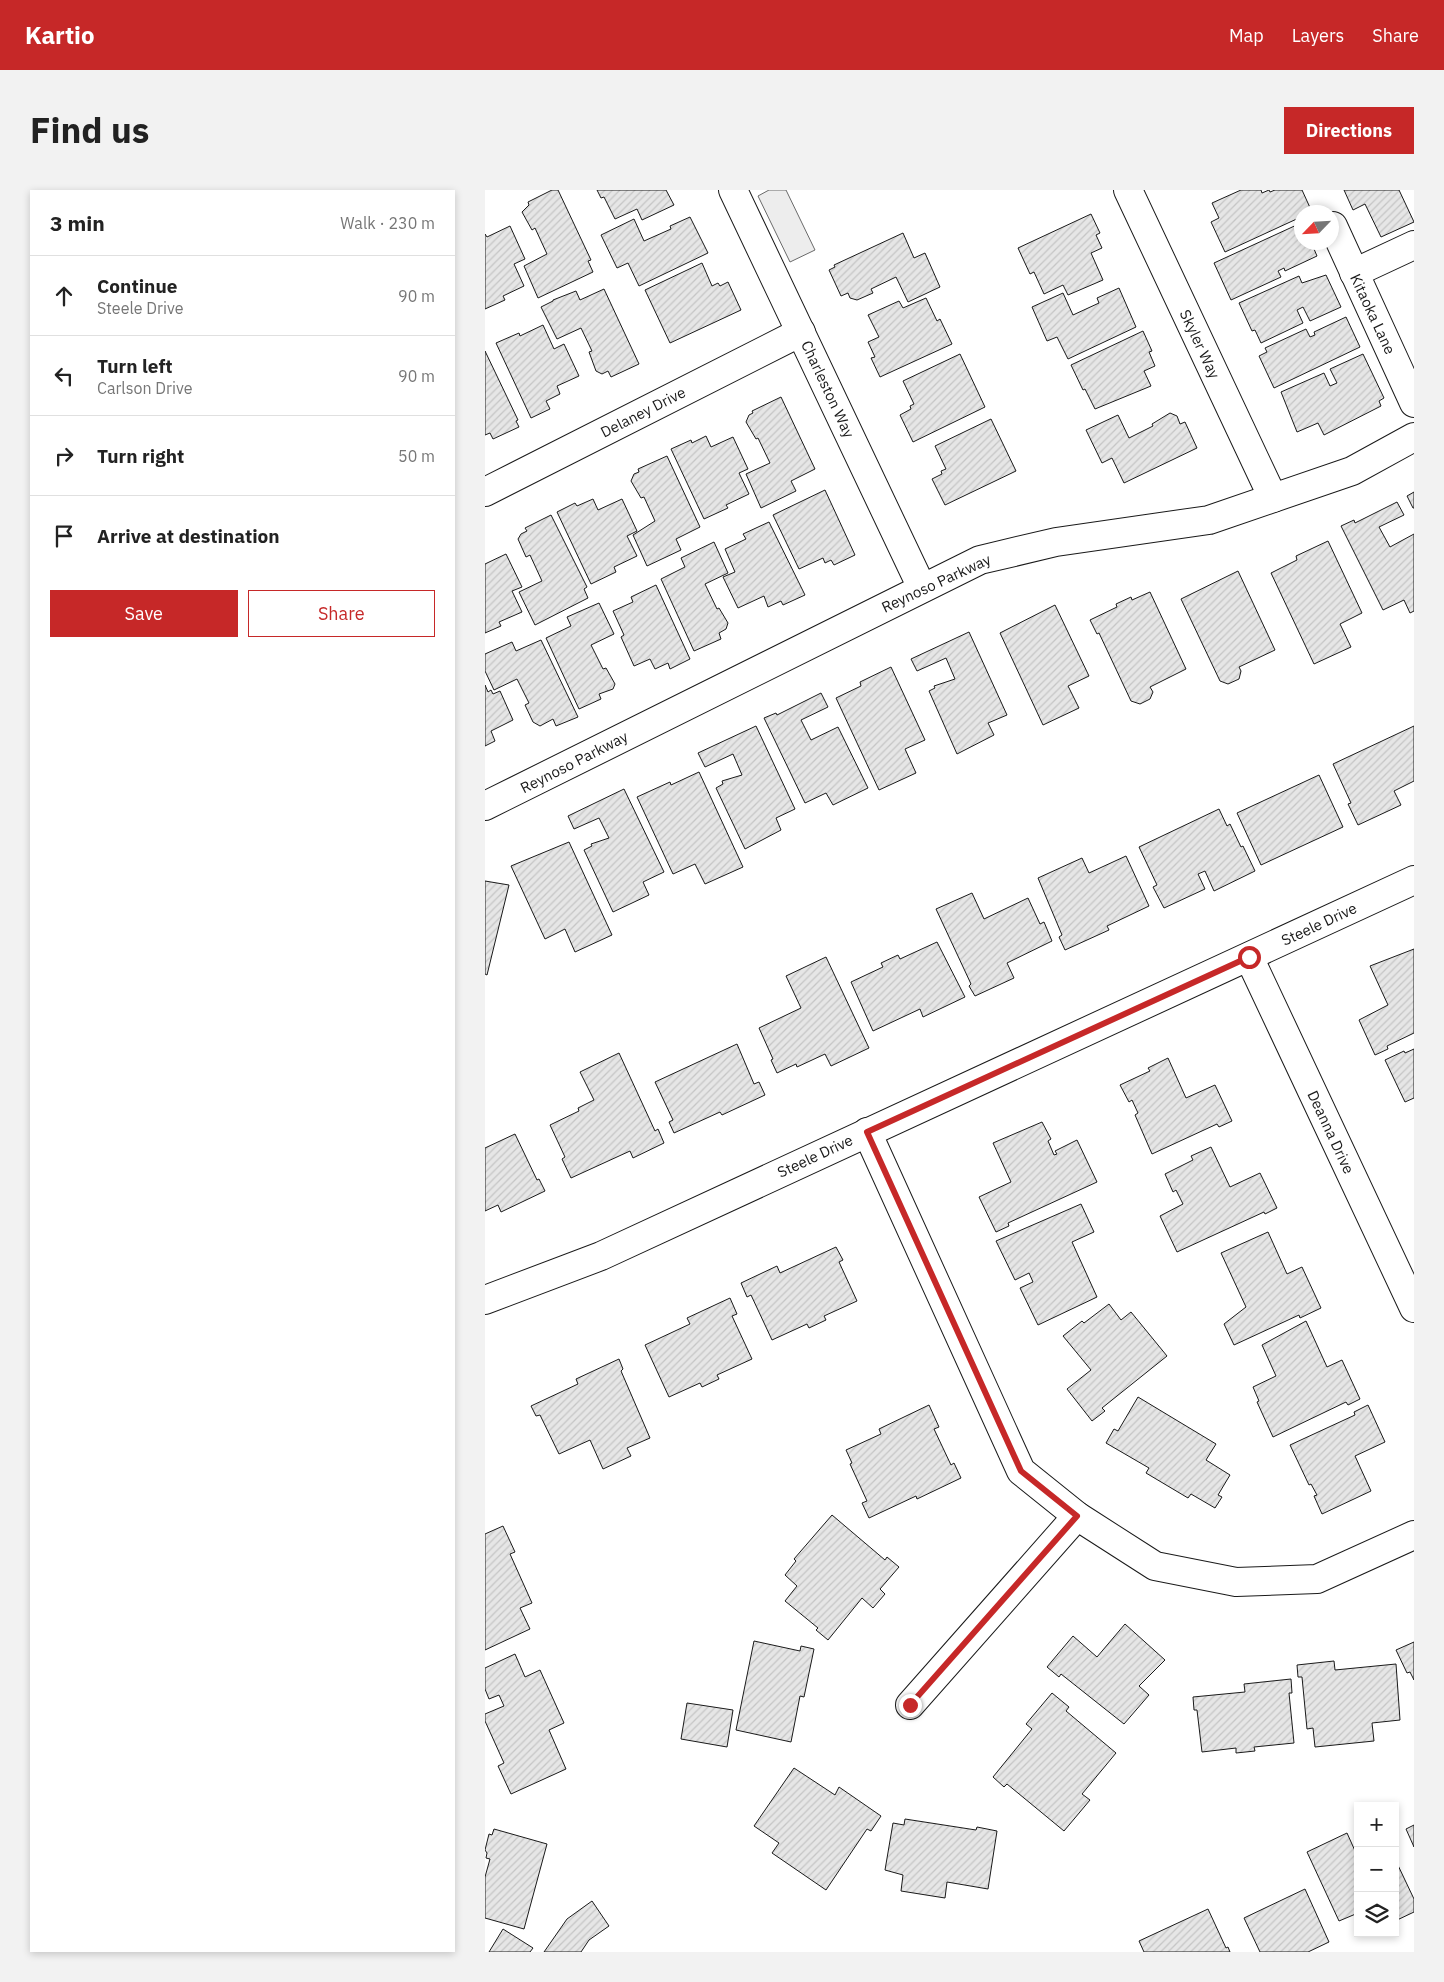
<!DOCTYPE html>
<meta charset="utf-8">
<style>
body{margin:0;font-family:"IBM Plex Sans",sans-serif;background:#f2f2f2;color:#222}
.controls{position:absolute;right:15px;bottom:15px;display:grid;overflow:hidden;border-radius:0px;box-shadow:0 2px 8px #0003}
.controls button{width:45px;height:45px;display:grid;place-items:center;padding:0;border:0;border-bottom:1px solid #e0e0e0;background:#fff;color:#222;font:25px sans-serif}
.compass{position:absolute;left:809px;top:15px;width:45px;height:45px;border-radius:50%;background:#fff;box-shadow:0 2px 8px #0003;rotate:245deg}
.stop{position:absolute;width:15px;height:15px;margin:-11px;border:4px solid #c62828;border-radius:50%;background:#fff}
.stop.end{background:#c62828;border-color:#fff;box-shadow:0 1px 5px #0008}
.list{margin:0;padding:0;list-style:none}
h2{display:flex;justify-content:space-between;align-items:center;height:65px;margin:0;padding:0 20px;font-size:21px}
h2 small{font-size:16px;font-weight:400;color:#767676}
.list li{display:grid;grid-template-columns:32px 1fr auto;gap:15px;align-items:center;box-sizing:border-box;height:80px;padding:0 20px;border-top:1px solid #e0e0e0}
.list b{display:block;font-size:19px;white-space:nowrap}
.list p{margin:0;font-size:16px;white-space:nowrap;color:#767676}
.list em{font-size:16px;font-style:normal;color:#767676}
.actions{display:flex;gap:10px;padding:15px 20px}
.actions a{flex:1;padding:11px 0;border:1px solid #c62828;border-radius:0px;text-align:center;font-size:18px;color:#c62828}
.actions .main{background:#c62828;color:#fff}
.icon{flex:none;width:28px;height:28px;fill:none;stroke:currentColor;stroke-width:2;stroke-linecap:round;stroke-linejoin:round}
.map{position:relative;flex:none;width:929px;height:1762px;overflow:hidden;border-radius:0px}
header{display:flex;align-items:center;gap:30px;box-sizing:border-box;height:70px;padding:0 25px;background:#c62828;color:#fff}
header strong{font-size:24px}
nav{display:flex;gap:28px;margin-inline-start:auto;font-size:18px}
.intro{display:flex;align-items:center;justify-content:space-between;box-sizing:border-box;height:120px;padding:0 30px}
h1{margin:0;font-size:35px}
.button{padding:12px 22px;border-radius:0px;background:#c62828;color:#fff;font-size:18px;font-weight:700}
main{display:flex;gap:30px;padding:0 30px}
aside{flex:1;background:#fff;border-radius:0px;box-shadow:0 2px 8px #0003}
.map>svg:first-child{display:block}
.parking{fill:#ededed;stroke:#6a6a6a}
.building{fill:url(#building-hatch);stroke:#1a1a1a}
.lines{fill:none;stroke-linecap:round;stroke-linejoin:round}
.minor-casing{stroke:#1a1a1a;stroke-width:30}
.minor{stroke:#fff;stroke-width:28}
.route{stroke:#c62828;stroke-width:6}
.labels{text-anchor:middle;dominant-baseline:central;stroke-width:4;stroke-linejoin:round;paint-order:stroke}
.street-label{font-size:15px;fill:#1a1a1a;stroke:#fff}
</style>
<header>
<strong>Kartio</strong>
<nav><a>Map</a><a>Layers</a><a>Share</a></nav>
</header>
<div class="intro"><h1>Find us</h1><a class="button">Directions</a></div>
<main>
<aside>
<h2>3 min<small>Walk · 230 m</small></h2>
<ul class="list">
<li><svg class="icon" aria-label="ahead" viewBox="0 0 24 24"><path d="M12 20V5M6 11l6-6 6 6"/></svg><div><b>Continue</b><p>Steele Drive</p></div><em>90 m</em></li>
<li><svg class="icon" aria-label="left" viewBox="0 0 24 24"><path d="M17 20v-9H6M10 6l-5 5 5 5"/></svg><div><b>Turn left</b><p>Carlson Drive</p></div><em>90 m</em></li>
<li><svg class="icon" aria-label="right" viewBox="0 0 24 24"><path d="M7 20v-9h11M14 6l5 5-5 5"/></svg><div><b>Turn right</b></div><em>50 m</em></li>
<li><svg class="icon" aria-label="arrive" viewBox="0 0 24 24"><path d="M6 21V4h12l-3 4 3 4H6"/></svg><div><b>Arrive at destination</b></div></li>
</ul>
<div class="actions"><a class="main">Save</a><a>Share</a></div>
</aside>
<div class="map">
<svg width="929" height="1762" viewBox="0 0 929 1762">
<defs>
<pattern id="building-hatch" width="6" height="6" patternUnits="userSpaceOnUse" patternTransform="scale(1.25)"><rect width="6" height="6" fill="#e6e6e6"/><path d="M-1 1l2-2M0 6l6-6M5 7l2-2" fill="none" stroke="#c5c5c5"/></pattern>
</defs>
<rect width="100%" height="100%" fill="#fff"/>
<path class="parking" d="M 284,0 L 301,0 L 330,60 L 305,72 L 273,6 Z"/>
<g class="building">
<path d="M 67,0 L 73,0 L 106,70 L 103,71 L 108,82 L 53,108 L 39,76 L 62,64 L 50,38 L 47,40 L 37,22 L 44,15 L 43,12 Z"/>
<path d="M 112,0 L 181,0 L 189,15 L 157,30 L 152,19 L 130,29 L 119,7 L 116,8 Z"/>
<path d="M 756,0 L 776,0 L 777,3 L 784,0 L 785,2 L 790,0 L 817,0 L 827,22 L 816,22 L 816,27 L 740,62 L 726,32 L 734,28 L 727,13 Z"/>
<path d="M 859,0 L 914,0 L 929,32 L 896,47 L 880,14 L 868,20 Z"/>
<path d="M 606,24 L 615,43 L 611,45 L 617,58 L 606,63 L 618,90 L 583,105 L 578,95 L 559,104 L 549,82 L 545,84 L 533,58 Z"/>
<path d="M 205,27 L 223,63 L 154,96 L 143,73 L 132,78 L 116,45 L 149,29 L 159,51 L 186,39 L 185,36 Z"/>
<path d="M 816,33 L 816,52 L 826,52 L 832,66 L 800,81 L 799,78 L 793,81 L 796,87 L 746,110 L 729,73 Z"/>
<path d="M 25,36 L 40,69 L 29,74 L 39,96 L 18,106 L 20,110 L 0,119 L 0,44 L 2,47 Z"/>
<path d="M 418,43 L 429,68 L 440,63 L 455,97 L 423,112 L 411,87 L 386,99 L 388,103 L 372,110 L 365,108 L 363,103 L 356,106 L 344,80 L 350,77 L 349,75 Z"/>
<path d="M 217,73 L 227,96 L 233,93 L 235,96 L 243,92 L 256,120 L 185,153 L 160,100 Z"/>
<path d="M 841,85 L 856,117 L 825,131 L 818,117 L 812,120 L 818,133 L 776,153 L 770,140 L 767,141 L 754,113 L 814,86 L 817,93 Z"/>
<path d="M 634,98 L 651,137 L 583,169 L 572,147 L 562,151 L 547,117 L 578,103 L 588,125 L 614,113 L 612,108 Z"/>
<path d="M 119,99 L 154,174 L 126,187 L 123,181 L 117,184 L 111,181 L 104,162 L 107,161 L 96,138 L 72,149 L 56,117 L 68,111 L 68,110 L 91,101 L 95,110 Z"/>
<path d="M 441,108 L 452,131 L 455,129 L 467,154 L 395,187 L 386,168 L 390,167 L 383,152 L 394,147 L 383,125 L 414,111 L 418,118 Z"/>
<path d="M 861,127 L 875,157 L 789,198 L 774,166 L 782,162 L 780,158 L 821,139 L 825,147 L 830,145 L 829,142 Z"/>
<path d="M 58,135 L 69,159 L 79,154 L 94,186 L 72,196 L 75,204 L 61,211 L 65,219 L 46,228 L 11,153 L 34,143 L 35,146 Z"/>
<path d="M 658,141 L 667,161 L 664,162 L 670,176 L 659,181 L 666,196 L 610,219 L 600,199 L 598,200 L 586,175 Z"/>
<path d="M 0,161 L 33,230 L 31,231 L 34,237 L 8,249 L 5,243 L 0,245 Z"/>
<path d="M 475,164 L 500,217 L 428,252 L 415,225 L 426,219 L 425,216 L 429,214 L 418,191 Z"/>
<path d="M 878,164 L 899,208 L 894,211 L 896,216 L 839,245 L 833,233 L 812,242 L 796,202 L 839,183 L 845,196 L 852,193 L 845,179 Z"/>
<path d="M 296,207 L 330,279 L 306,291 L 311,301 L 276,318 L 261,284 L 285,273 L 273,248 L 271,249 L 261,232 L 264,225 L 268,223 L 267,221 Z"/>
<path d="M 685,223 L 692,226 L 695,234 L 700,232 L 712,258 L 639,293 L 627,268 L 617,273 L 601,240 L 633,225 L 644,248 L 668,236 L 667,234 Z"/>
<path d="M 506,229 L 531,281 L 460,315 L 447,289 L 457,284 L 456,281 L 461,279 L 450,256 Z"/>
<path d="M 221,246 L 226,257 L 248,247 L 263,279 L 254,283 L 264,304 L 241,315 L 243,318 L 219,329 L 186,259 L 206,250 L 207,253 Z"/>
<path d="M 182,266 L 215,337 L 191,349 L 196,360 L 162,376 L 148,345 L 170,331 L 159,307 L 156,308 L 146,291 L 149,284 L 154,282 L 153,279 Z"/>
<path d="M 340,300 L 370,365 L 349,375 L 346,370 L 340,373 L 338,368 L 314,379 L 288,325 Z"/>
<path d="M 929,302 L 929,318 L 928,318 L 922,306 Z"/>
<path d="M 108,309 L 113,320 L 137,309 L 152,341 L 142,346 L 152,366 L 129,377 L 131,382 L 106,394 L 72,322 L 90,313 L 92,316 Z"/>
<path d="M 912,312 L 919,325 L 894,337 L 905,357 L 929,344 L 929,421 L 925,423 L 919,410 L 898,420 L 856,336 L 869,330 L 870,333 Z"/>
<path d="M 66,325 L 102,397 L 99,399 L 103,408 L 50,435 L 34,402 L 57,391 L 45,365 L 41,367 L 33,349 L 36,344 L 42,341 L 40,338 Z"/>
<path d="M 284,332 L 320,405 L 298,415 L 296,411 L 283,417 L 279,406 L 253,418 L 238,387 L 250,382 L 240,359 L 261,349 L 258,344 Z"/>
<path d="M 843,351 L 877,423 L 855,434 L 866,457 L 829,474 L 786,383 L 812,370 L 811,366 Z"/>
<path d="M 229,352 L 243,383 L 220,394 L 232,419 L 234,418 L 243,433 L 241,439 L 234,443 L 236,449 L 209,461 L 176,389 L 200,377 L 196,368 Z"/>
<path d="M 21,364 L 37,397 L 27,401 L 37,422 L 14,432 L 16,436 L 0,443 L 0,374 Z"/>
<path d="M 753,381 L 790,460 L 754,477 L 756,481 L 754,489 L 743,494 L 735,491 L 696,409 Z"/>
<path d="M 171,395 L 205,469 L 185,479 L 183,473 L 170,479 L 165,469 L 149,476 L 136,447 L 139,445 L 128,421 L 148,412 L 146,407 Z"/>
<path d="M 665,402 L 701,479 L 665,497 L 668,502 L 665,509 L 655,514 L 646,511 L 614,443 L 612,444 L 605,430 L 632,417 L 631,414 L 646,407 L 647,410 Z"/>
<path d="M 114,413 L 129,444 L 106,455 L 118,479 L 121,478 L 130,494 L 128,499 L 114,504 L 116,509 L 94,519 L 61,448 L 86,436 L 82,427 Z"/>
<path d="M 570,415 L 604,486 L 583,496 L 594,518 L 558,535 L 515,443 Z"/>
<path d="M 484,442 L 522,525 L 503,533 L 509,545 L 472,564 L 444,501 L 450,498 L 449,496 L 470,489 L 461,468 L 432,481 L 426,469 Z"/>
<path d="M 56,450 L 93,527 L 71,536 L 68,529 L 55,536 L 48,532 L 40,515 L 44,513 L 32,489 L 9,500 L 0,481 L 0,464 L 27,452 L 31,461 Z"/>
<path d="M 406,477 L 440,550 L 420,559 L 431,583 L 394,600 L 351,508 L 376,496 L 375,492 Z"/>
<path d="M 0,495 L 3,502 L 6,500 L 8,504 L 15,501 L 28,530 L 6,541 L 10,551 L 0,556 Z"/>
<path d="M 336,503 L 343,517 L 316,530 L 326,550 L 353,537 L 383,598 L 348,615 L 341,603 L 320,613 L 279,528 L 291,523 L 292,525 Z"/>
<path d="M 271,536 L 310,619 L 291,628 L 296,640 L 260,659 L 231,598 L 238,594 L 237,591 L 257,585 L 248,564 L 220,577 L 213,563 Z"/>
<path d="M 929,536 L 929,591 L 909,601 L 916,615 L 873,635 L 863,614 L 866,613 L 848,574 Z"/>
<path d="M 214,582 L 258,677 L 220,694 L 210,674 L 188,684 L 152,607 L 185,592 L 186,595 Z"/>
<path d="M 834,585 L 858,637 L 776,675 L 752,623 Z"/>
<path d="M 139,599 L 179,682 L 158,692 L 164,705 L 128,722 L 99,660 L 107,656 L 106,654 L 124,648 L 114,628 L 89,639 L 83,626 Z"/>
<path d="M 734,619 L 742,636 L 745,634 L 756,657 L 758,656 L 770,681 L 729,701 L 720,681 L 713,684 L 720,699 L 679,718 L 668,697 L 672,695 L 654,657 Z"/>
<path d="M 84,652 L 127,745 L 90,762 L 80,739 L 60,749 L 26,676 Z"/>
<path d="M 641,666 L 664,716 L 622,736 L 624,740 L 580,760 L 574,747 L 577,745 L 553,688 L 597,668 L 604,683 Z"/>
<path d="M 0,691 L 24,695 L 2,785 L 0,784 Z"/>
<path d="M 487,703 L 499,729 L 543,708 L 555,734 L 559,732 L 567,751 L 522,773 L 529,788 L 490,806 L 484,796 L 486,794 L 451,719 Z"/>
<path d="M 452,752 L 480,807 L 438,827 L 435,819 L 388,841 L 366,792 L 398,777 L 396,773 L 413,765 L 415,769 Z"/>
<path d="M 929,759 L 929,843 L 902,856 L 903,859 L 890,865 L 874,830 L 903,815 L 885,776 Z"/>
<path d="M 341,767 L 384,858 L 346,876 L 340,864 L 312,877 L 311,874 L 292,883 L 286,870 L 288,869 L 274,838 L 316,818 L 301,786 Z"/>
<path d="M 252,854 L 269,894 L 274,892 L 280,905 L 237,925 L 235,922 L 189,943 L 184,932 L 188,930 L 170,892 Z"/>
<path d="M 929,859 L 929,908 L 920,912 L 900,870 L 919,861 L 920,863 Z"/>
<path d="M 134,863 L 170,941 L 173,939 L 179,953 L 148,968 L 145,961 L 86,988 L 77,969 L 80,967 L 65,935 L 94,921 L 93,918 L 109,910 L 95,882 Z"/>
<path d="M 683,868 L 701,908 L 730,895 L 747,931 L 734,937 L 732,934 L 667,964 L 650,925 L 653,923 L 647,910 L 644,912 L 635,895 L 665,881 L 663,878 Z"/>
<path d="M 557,932 L 566,949 L 563,951 L 569,965 L 572,964 L 570,961 L 592,950 L 612,992 L 523,1033 L 524,1036 L 511,1042 L 494,1007 L 526,992 L 508,953 Z"/>
<path d="M 30,944 L 52,990 L 54,989 L 60,1001 L 16,1022 L 13,1015 L 0,1021 L 0,958 Z"/>
<path d="M 726,957 L 745,997 L 775,983 L 792,1018 L 780,1024 L 779,1022 L 692,1062 L 675,1026 L 698,1014 L 691,1000 L 688,1002 L 680,984 L 708,970 L 706,966 Z"/>
<path d="M 596,1014 L 609,1042 L 587,1052 L 612,1107 L 553,1135 L 535,1098 L 548,1092 L 544,1083 L 530,1090 L 511,1051 Z"/>
<path d="M 783,1042 L 802,1084 L 817,1077 L 836,1118 L 815,1128 L 814,1125 L 749,1155 L 739,1134 L 761,1117 L 736,1063 Z"/>
<path d="M 351,1057 L 358,1070 L 354,1072 L 372,1111 L 339,1126 L 341,1130 L 324,1138 L 322,1134 L 287,1150 L 266,1105 L 262,1107 L 256,1093 L 292,1076 L 295,1083 Z"/>
<path d="M 245,1108 L 252,1124 L 247,1126 L 267,1169 L 232,1185 L 234,1189 L 217,1197 L 215,1193 L 184,1207 L 160,1155 L 205,1134 L 202,1128 Z"/>
<path d="M 624,1114 L 636,1130 L 646,1122 L 682,1166 L 617,1218 L 620,1221 L 607,1231 L 582,1199 L 606,1180 L 578,1146 L 597,1131 L 599,1133 Z"/>
<path d="M 821,1131 L 842,1177 L 857,1170 L 875,1209 L 863,1215 L 861,1212 L 788,1247 L 772,1212 L 774,1211 L 768,1197 L 791,1186 L 777,1155 Z"/>
<path d="M 134,1169 L 138,1179 L 136,1181 L 165,1248 L 142,1258 L 146,1266 L 118,1279 L 105,1250 L 74,1264 L 55,1225 L 51,1226 L 46,1216 L 93,1194 L 91,1189 Z"/>
<path d="M 653,1207 L 731,1254 L 721,1270 L 745,1285 L 733,1305 L 737,1307 L 730,1318 L 706,1304 L 703,1308 L 661,1283 L 664,1278 L 621,1253 L 629,1239 L 633,1241 Z"/>
<path d="M 444,1215 L 454,1237 L 449,1239 L 466,1275 L 469,1273 L 476,1288 L 432,1309 L 431,1306 L 384,1328 L 377,1313 L 382,1311 L 365,1274 L 367,1273 L 361,1260 L 396,1244 L 394,1239 Z"/>
<path d="M 883,1215 L 900,1252 L 870,1266 L 886,1301 L 837,1324 L 829,1306 L 832,1305 L 826,1294 L 824,1295 L 805,1255 L 870,1225 L 869,1222 Z"/>
<path d="M 347,1325 L 400,1370 L 402,1367 L 414,1377 L 395,1399 L 400,1404 L 388,1418 L 377,1408 L 343,1450 L 331,1440 L 333,1438 L 300,1411 L 312,1396 L 300,1385 L 311,1371 L 309,1369 Z"/>
<path d="M 18,1336 L 30,1362 L 25,1364 L 47,1413 L 35,1418 L 45,1439 L 0,1460 L 0,1344 Z"/>
<path d="M 640,1434 L 680,1470 L 654,1496 L 664,1505 L 639,1534 L 576,1484 L 574,1487 L 562,1477 L 588,1446 L 612,1467 Z"/>
<path d="M 269,1451 L 315,1461 L 316,1456 L 329,1459 L 319,1507 L 315,1506 L 306,1552 L 251,1540 Z"/>
<path d="M 929,1452 L 929,1490 L 925,1482 L 922,1483 L 911,1460 Z"/>
<path d="M 30,1464 L 40,1487 L 55,1480 L 79,1533 L 64,1540 L 81,1579 L 26,1604 L 13,1576 L 19,1573 L 0,1531 L 0,1524 L 19,1516 L 14,1505 L 4,1509 L 0,1499 L 0,1478 Z"/>
<path d="M 849,1471 L 850,1480 L 911,1474 L 915,1530 L 887,1533 L 889,1551 L 830,1557 L 828,1538 L 822,1539 L 817,1487 L 813,1487 L 812,1475 Z"/>
<path d="M 806,1489 L 807,1503 L 804,1503 L 809,1553 L 769,1557 L 770,1561 L 751,1563 L 751,1558 L 717,1562 L 712,1520 L 709,1520 L 708,1507 L 760,1502 L 759,1494 Z"/>
<path d="M 567,1503 L 584,1517 L 581,1521 L 631,1563 L 597,1604 L 605,1610 L 579,1641 L 522,1594 L 519,1597 L 508,1587 L 547,1539 L 541,1534 Z"/>
<path d="M 202,1513 L 248,1520 L 242,1557 L 196,1549 Z"/>
<path d="M 309,1578 L 350,1605 L 354,1597 L 396,1626 L 386,1641 L 382,1639 L 341,1700 L 287,1663 L 294,1653 L 269,1636 Z"/>
<path d="M 420,1629 L 491,1640 L 492,1637 L 512,1641 L 503,1699 L 462,1692 L 460,1708 L 416,1701 L 418,1685 L 400,1680 L 408,1633 L 419,1635 Z"/>
<path d="M 929,1635 L 929,1657 L 921,1639 Z"/>
<path d="M 9,1639 L 62,1654 L 39,1739 L 0,1728 L 0,1687 L 5,1669 L 1,1668 L 2,1663 L 0,1660 L 4,1644 L 7,1645 Z"/>
<path d="M 862,1643 L 871,1663 L 873,1662 L 873,1723 L 854,1731 L 822,1662 Z"/>
<path d="M 910,1669 L 929,1709 L 929,1722 L 910,1731 Z"/>
<path d="M 820,1699 L 844,1752 L 823,1762 L 775,1762 L 759,1728 Z"/>
<path d="M 107,1711 L 124,1736 L 104,1750 L 96,1762 L 59,1762 L 82,1729 Z"/>
<path d="M 723,1719 L 741,1758 L 743,1757 L 745,1762 L 659,1762 L 654,1751 Z"/>
<path d="M 18,1739 L 48,1758 L 45,1762 L 4,1762 Z"/>
</g>
<g class="lines">
<defs>
<g id="minor">
<path d="M 248,0 L 437,398"/>
<path d="M 643,0 L 788,308"/>
<path d="M 848,36 L 929,213"/>
<path d="M 869,83 L 929,55"/>
<path d="M 0,302 L 316,142"/>
<path d="M 0,616 L 495,370 L 571,352 L 724,330 L 867,281 L 929,247"/>
<path d="M 764,767 L 929,1118"/>
<path d="M 382,942 L 536,1281 L 592,1326 L 670,1376 L 751,1392 L 832,1389 L 929,1345"/>
<path d="M 0,1110 L 116,1066 L 929,690"/>
<path d="M 425,1515 L 592,1326"/>
</g>
</defs>
<use href="#minor" class="minor-casing"/>
<use href="#minor" class="minor"/>
</g>
<g class="lines">
<path class="route" d="M 425,1515 L 592,1326 L 536,1281 L 382,942 L 764,767"/>
</g>
<g class="labels">
<g class="street-label">
<text transform="translate(888 124) rotate(65)">Kitaoka Lane</text>
<text transform="translate(715 154) rotate(65)">Skyler Way</text>
<text transform="translate(343 199) rotate(65)">Charleston Way</text>
<text transform="translate(158 222) rotate(-27)">Delaney Drive</text>
<text transform="translate(451 393) rotate(-25)">Reynoso Parkway</text>
<text transform="translate(89 572) rotate(-27)">Reynoso Parkway</text>
<text transform="translate(834 734) rotate(-25)">Steele Drive</text>
<text transform="translate(846 942) rotate(65)">Deanna Drive</text>
<text transform="translate(330 966) rotate(-25)">Steele Drive</text>
</g>
</g>
</svg>
<div class="controls">
<button>+</button>
<button>−</button>
<button><svg class="icon" aria-label="layers" viewBox="0 0 24 24"><path d="M12 4l9 5-9 5-9-5zM3 14l9 5 9-5"/></svg></button>
</div>
<svg class="compass" viewBox="-18 -18 36 36"><path d="M0-13l5 13h-10z" fill="#e53935"/><path d="M0 13l5-13h-10z" fill="#767676"/></svg>
<div class="stop" style="left:764px;top:767px"></div>
<div class="stop end" style="left:425px;top:1515px"></div>
</div>
</main>
